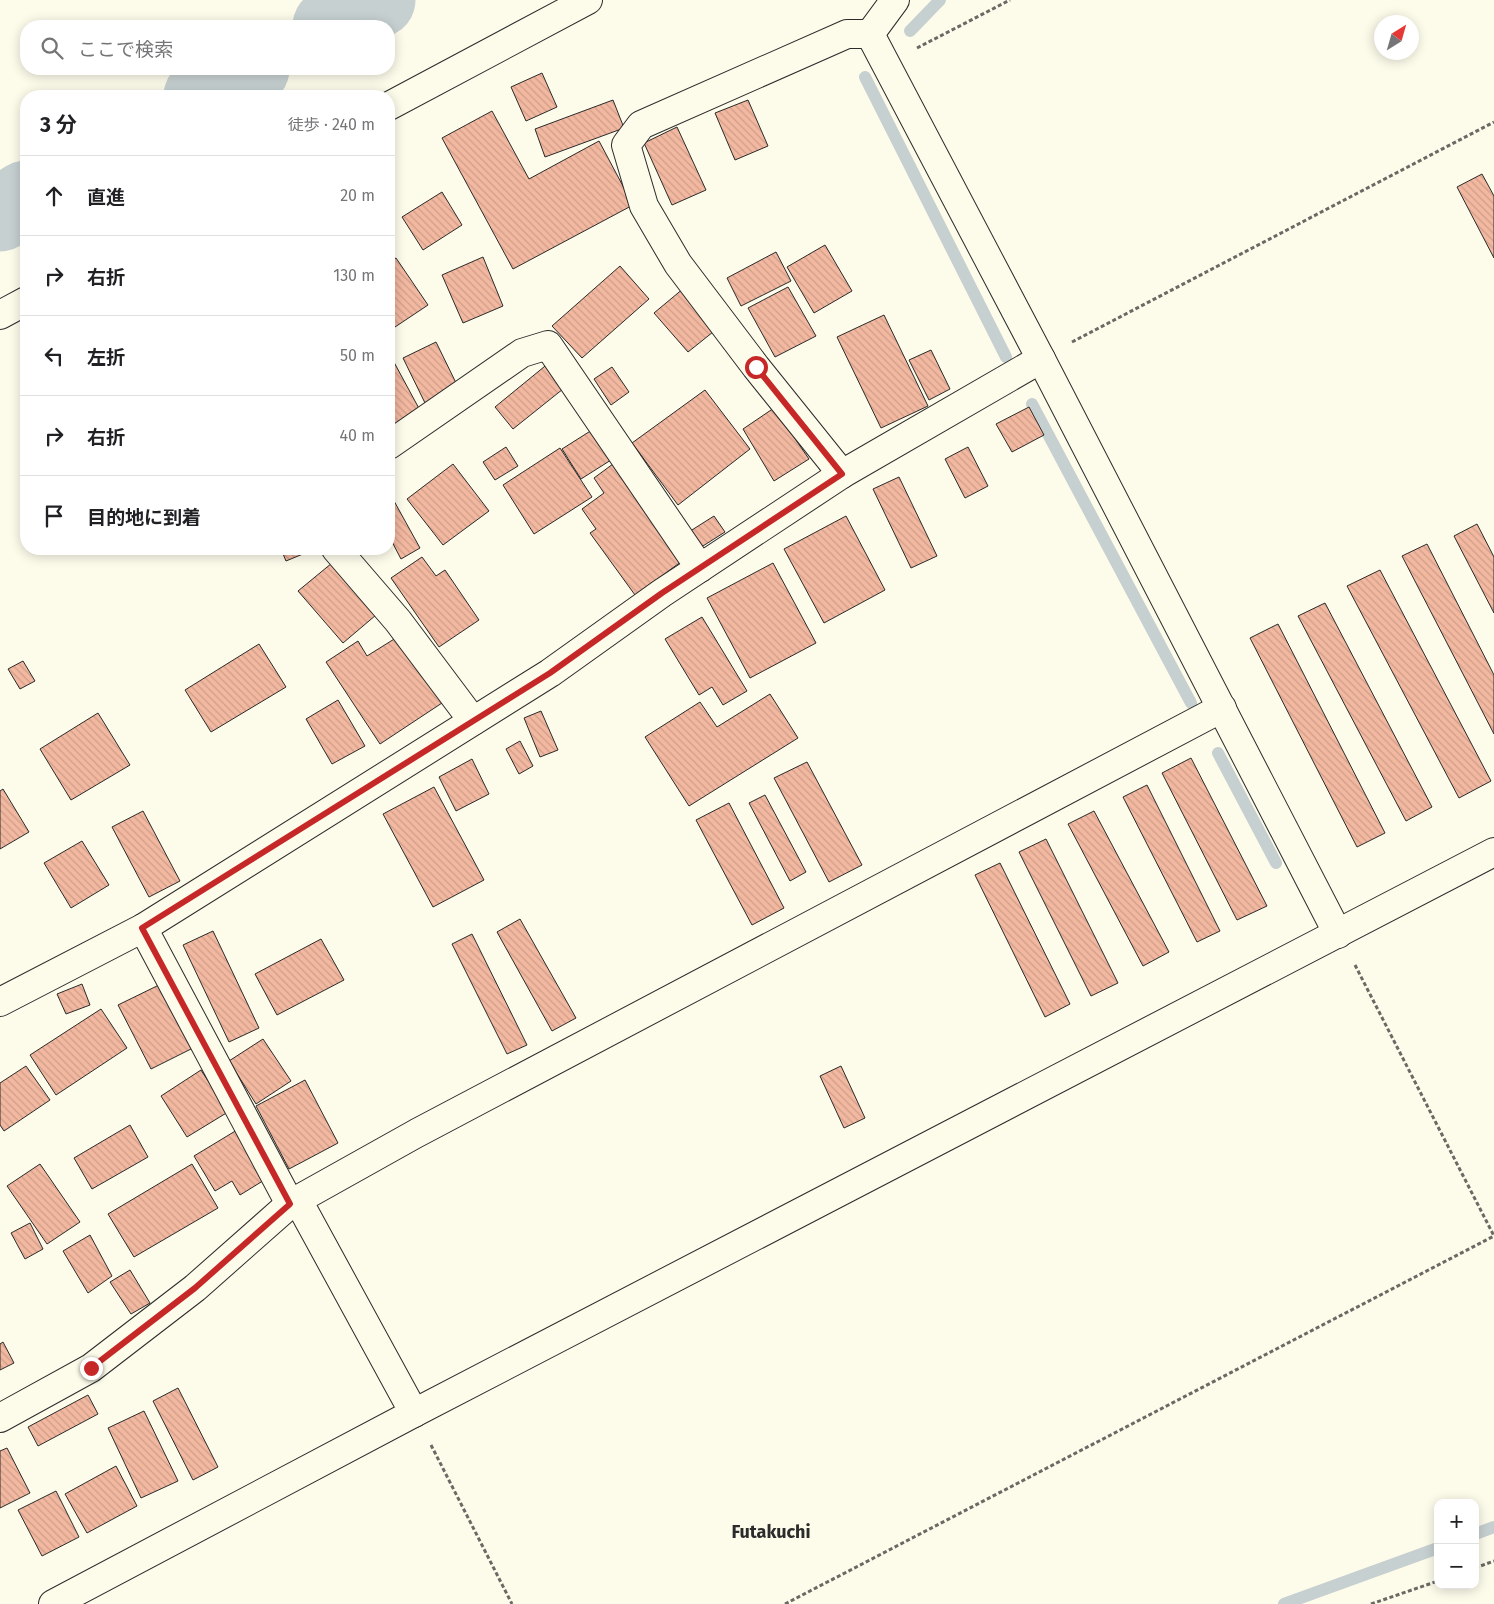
<!DOCTYPE html>
<html lang="ja">
<meta charset="utf-8">
<style>
body{margin:0;font-family:"Fira Sans","Noto Sans JP",sans-serif;background:#f6f6f6;color:#202124}
.controls{position:absolute;right:15px;bottom:15px;display:grid;overflow:hidden;border-radius:10px;box-shadow:0 2px 12px #0003}
.controls button{width:45px;height:45px;display:grid;place-items:center;padding:0;border:0;border-bottom:1px solid #e0e0e0;background:#fff;color:#202124;font:25px sans-serif}
.compass{position:absolute;left:1374px;top:15px;width:45px;height:45px;border-radius:50%;background:#fff;box-shadow:0 2px 12px #0003;rotate:37deg}
.stop{position:absolute;width:15px;height:15px;margin:-11px;border:4px solid #c62828;border-radius:50%;background:#fff}
.stop.end{background:#c62828;border-color:#fff;box-shadow:0 1px 5px #0008}
.list{margin:0;padding:0;list-style:none}
h2{display:flex;justify-content:space-between;align-items:center;height:65px;margin:0;padding:0 20px;font-size:21px}
h2 small{font-size:16px;font-weight:400;color:#757577}
.list li{display:grid;grid-template-columns:32px 1fr auto;gap:15px;align-items:center;box-sizing:border-box;height:80px;padding:0 20px;border-top:1px solid #e0e0e0}
.list b{display:block;font-size:19px;white-space:nowrap}
.list em{font-size:16px;font-style:normal;color:#757577}
.icon{flex:none;width:28px;height:28px;fill:none;stroke:currentColor;stroke-width:2;stroke-linecap:round;stroke-linejoin:round}
.map{position:relative;flex:none;width:1494px;height:1604px;overflow:hidden}
.search{position:absolute;background:#fff;box-shadow:0 2px 12px #0003;left:20px;top:20px;width:375px;height:55px;display:flex;align-items:center;gap:12px;box-sizing:border-box;padding:0 18px;border-radius:20px;color:#757577;font-size:19px}
.panel{position:absolute;background:#fff;box-shadow:0 2px 12px #0003;left:20px;top:90px;width:375px;height:465px;border-radius:20px}
.map>svg:first-child{display:block}
.lines{fill:none;stroke-linecap:round;stroke-linejoin:round}
.stream{stroke:#c7d0d0;stroke-width:12}
.river{stroke:#c7d0d0;stroke-width:75}
.building{fill:url(#building-back-hatch);stroke:#2b2b2b}
.minor-casing{stroke:#2b2b2b;stroke-width:30}
.path{stroke:#6a6964;stroke-width:3;stroke-dasharray:4 2.5;stroke-linecap:butt}
.minor{stroke:#fdfbea;stroke-width:28}
.route{stroke:#c62828;stroke-width:6}
.labels{text-anchor:middle;dominant-baseline:central;stroke-width:4;stroke-linejoin:round;paint-order:stroke}
.quarter-label{font-size:18px;font-weight:bold;fill:#2b2b2b;stroke:#fdfbea}
</style>
<div class="map">
<svg width="1494" height="1604" viewBox="0 0 1494 1604">
<defs>
<pattern id="building-back-hatch" width="6" height="6" patternUnits="userSpaceOnUse" patternTransform="scale(1.25)"><rect width="6" height="6" fill="#f2b8a0"/><path d="M-1 5l2 2M0 0l6 6M5-1l2 2" fill="none" stroke="#d09e8a"/></pattern>
</defs>
<rect width="100%" height="100%" fill="#fdfbea"/>
<g class="lines">
<g class="stream">
<path d="M 910,31 L 940,0"/>
<path d="M 865,77 L 1006,357"/>
<path d="M 1032,404 L 1191,703"/>
<path d="M 1218,753 L 1276,863"/>
<path d="M 1475,1534 L 1494,1527"/>
<path d="M 1284,1604 L 1438,1548"/>
</g>
<g class="river">
<path d="M 330,26 L 378,0"/>
<path d="M 201,96 L 252,69"/>
<path d="M 0,214 L 26,198"/>
</g>
</g>
<g class="building">
<path d="M 542,73 L 557,107 L 526,121 L 511,87 Z"/>
<path d="M 613,100 L 624,128 L 545,157 L 535,129 Z"/>
<path d="M 748,100 L 768,146 L 735,160 L 715,113 Z"/>
<path d="M 492,111 L 529,179 L 599,141 L 633,205 L 513,269 L 442,138 Z"/>
<path d="M 677,127 L 706,190 L 672,205 L 644,143 Z"/>
<path d="M 1482,174 L 1494,196 L 1494,258 L 1457,187 Z"/>
<path d="M 442,192 L 462,225 L 423,250 L 402,217 Z"/>
<path d="M 825,245 L 852,291 L 814,313 L 787,267 Z"/>
<path d="M 776,252 L 791,281 L 741,306 L 727,278 Z"/>
<path d="M 483,257 L 503,306 L 463,323 L 442,275 Z"/>
<path d="M 396,258 L 428,305 L 389,331 L 389,262 Z"/>
<path d="M 620,266 L 649,299 L 582,358 L 552,326 Z"/>
<path d="M 788,287 L 816,336 L 775,357 L 748,308 Z"/>
<path d="M 684,288 L 718,328 L 688,352 L 654,313 Z"/>
<path d="M 884,315 L 928,406 L 881,428 L 837,337 Z"/>
<path d="M 436,342 L 459,389 L 426,405 L 403,358 Z"/>
<path d="M 931,350 L 950,389 L 929,400 L 909,360 Z"/>
<path d="M 389,353 L 422,414 L 394,429 L 389,420 Z"/>
<path d="M 550,362 L 568,385 L 513,429 L 495,407 Z"/>
<path d="M 612,367 L 629,392 L 611,405 L 594,379 Z"/>
<path d="M 705,390 L 750,449 L 678,505 L 632,443 Z"/>
<path d="M 1029,407 L 1044,435 L 1012,452 L 996,424 Z"/>
<path d="M 774,408 L 809,459 L 774,481 L 743,429 Z"/>
<path d="M 592,430 L 611,460 L 581,479 L 562,449 Z"/>
<path d="M 506,447 L 518,466 L 495,480 L 483,462 Z"/>
<path d="M 968,447 L 988,486 L 965,498 L 945,459 Z"/>
<path d="M 560,448 L 592,497 L 534,534 L 503,485 Z"/>
<path d="M 617,461 L 685,559 L 635,595 L 590,533 L 596,529 L 582,509 L 604,493 L 594,478 Z"/>
<path d="M 453,464 L 489,511 L 443,545 L 407,499 Z"/>
<path d="M 899,477 L 937,556 L 911,568 L 873,489 Z"/>
<path d="M 394,501 L 420,548 L 401,559 L 389,536 L 389,504 Z"/>
<path d="M 714,516 L 725,532 L 695,551 L 684,535 Z"/>
<path d="M 846,516 L 885,590 L 824,623 L 784,549 Z"/>
<path d="M 1477,524 L 1494,557 L 1494,613 L 1454,536 Z"/>
<path d="M 1427,544 L 1494,675 L 1494,734 L 1402,556 Z"/>
<path d="M 281,549 L 315,549 L 286,561 Z"/>
<path d="M 422,557 L 436,576 L 445,570 L 479,620 L 439,647 L 391,578 Z"/>
<path d="M 332,563 L 376,615 L 343,643 L 298,591 Z"/>
<path d="M 773,563 L 816,643 L 750,678 L 707,598 Z"/>
<path d="M 1380,570 L 1491,781 L 1459,798 L 1347,586 Z"/>
<path d="M 1325,603 L 1432,807 L 1406,821 L 1298,616 Z"/>
<path d="M 702,617 L 747,691 L 723,705 L 712,687 L 699,695 L 665,639 Z"/>
<path d="M 1278,624 L 1385,833 L 1357,847 L 1250,638 Z"/>
<path d="M 399,636 L 442,703 L 380,744 L 326,662 L 358,641 L 367,656 Z"/>
<path d="M 259,644 L 286,687 L 211,732 L 185,690 Z"/>
<path d="M 23,661 L 35,681 L 20,689 L 8,669 Z"/>
<path d="M 770,694 L 798,738 L 689,806 L 645,737 L 700,702 L 717,727 Z"/>
<path d="M 338,700 L 365,746 L 332,764 L 306,719 Z"/>
<path d="M 541,711 L 558,750 L 540,757 L 524,718 Z"/>
<path d="M 98,713 L 130,765 L 71,800 L 40,749 Z"/>
<path d="M 520,741 L 533,766 L 519,774 L 506,749 Z"/>
<path d="M 1191,758 L 1267,906 L 1237,920 L 1162,773 Z"/>
<path d="M 472,759 L 489,794 L 456,811 L 439,777 Z"/>
<path d="M 807,762 L 862,865 L 829,882 L 774,778 Z"/>
<path d="M 1147,785 L 1220,931 L 1197,942 L 1123,797 Z"/>
<path d="M 434,787 L 484,880 L 433,907 L 383,814 Z"/>
<path d="M 3,789 L 29,832 L 0,849 L 0,791 Z"/>
<path d="M 765,795 L 806,872 L 790,881 L 749,803 Z"/>
<path d="M 729,803 L 784,908 L 752,925 L 696,820 Z"/>
<path d="M 143,811 L 180,881 L 149,897 L 112,827 Z"/>
<path d="M 1094,811 L 1169,952 L 1143,966 L 1068,824 Z"/>
<path d="M 1046,839 L 1118,983 L 1091,996 L 1019,852 Z"/>
<path d="M 82,841 L 109,885 L 71,908 L 44,863 Z"/>
<path d="M 1000,863 L 1070,1004 L 1045,1017 L 975,875 Z"/>
<path d="M 520,919 L 576,1018 L 552,1031 L 497,932 Z"/>
<path d="M 213,931 L 259,1028 L 229,1042 L 183,945 Z"/>
<path d="M 472,934 L 527,1045 L 507,1054 L 452,944 Z"/>
<path d="M 321,939 L 344,980 L 277,1015 L 255,974 Z"/>
<path d="M 82,984 L 90,1005 L 66,1014 L 57,994 Z"/>
<path d="M 161,984 L 193,1048 L 151,1069 L 118,1005 Z"/>
<path d="M 101,1009 L 127,1048 L 56,1095 L 30,1055 Z"/>
<path d="M 263,1039 L 291,1081 L 256,1104 L 229,1061 Z"/>
<path d="M 26,1066 L 50,1100 L 4,1131 L 0,1125 L 0,1083 Z"/>
<path d="M 841,1066 L 865,1118 L 844,1128 L 820,1076 Z"/>
<path d="M 201,1070 L 228,1112 L 187,1137 L 161,1096 Z"/>
<path d="M 305,1080 L 338,1143 L 289,1169 L 256,1106 Z"/>
<path d="M 130,1125 L 148,1157 L 92,1189 L 74,1158 Z"/>
<path d="M 237,1130 L 266,1179 L 240,1195 L 232,1181 L 215,1191 L 194,1156 Z"/>
<path d="M 40,1164 L 80,1222 L 47,1244 L 7,1186 Z"/>
<path d="M 192,1164 L 218,1208 L 134,1257 L 108,1214 Z"/>
<path d="M 30,1223 L 43,1249 L 25,1259 L 11,1233 Z"/>
<path d="M 90,1235 L 112,1276 L 88,1293 L 63,1251 Z"/>
<path d="M 130,1270 L 150,1303 L 131,1314 L 110,1282 Z"/>
<path d="M 3,1342 L 14,1363 L 0,1370 L 0,1344 Z"/>
<path d="M 178,1388 L 218,1467 L 193,1480 L 153,1401 Z"/>
<path d="M 88,1395 L 98,1414 L 38,1446 L 28,1427 Z"/>
<path d="M 144,1411 L 178,1481 L 141,1498 L 108,1428 Z"/>
<path d="M 7,1448 L 30,1493 L 0,1508 L 0,1451 Z"/>
<path d="M 116,1466 L 137,1506 L 87,1533 L 65,1494 Z"/>
<path d="M 56,1491 L 79,1537 L 42,1556 L 18,1510 Z"/>
</g>
<g class="lines">
<defs>
<g id="minor">
<path d="M 870,34 L 1041,359 L 1338,934"/>
<path d="M 870,34 L 895,0"/>
<path d="M 389,106 L 588,0"/>
<path d="M 0,315 L 26,301"/>
<path d="M 389,445 L 522,353 L 548,345 L 700,568"/>
<path d="M 842,474 L 756,367 L 678,264 L 644,206 L 626,145 L 641,125 L 847,34 L 870,34"/>
<path d="M 336,549 L 398,621 L 473,721"/>
<path d="M 143,928 L 290,1204 L 301,1206 L 414,1413"/>
<path d="M 0,1002 L 143,928 L 550,673 L 662,593 L 842,474 L 1041,359"/>
<path d="M 0,1418 L 91,1368 L 195,1288 L 290,1204 L 417,1133 L 1222,708"/>
<path d="M 53,1604 L 414,1413 L 1494,852"/>
</g>
</defs>
<use href="#minor" class="minor-casing"/>
<g class="path">
<path d="M 917,48 L 1010,0"/>
<path d="M 1072,342 L 1494,122"/>
<path d="M 1355,965 L 1494,1236"/>
<path d="M 431,1445 L 512,1604"/>
<path d="M 1475,1568 L 1494,1561"/>
<path d="M 785,1604 L 1494,1236"/>
<path d="M 1371,1604 L 1438,1581"/>
</g>
<use href="#minor" class="minor"/>
</g>
<g class="lines">
<path class="route" d="M 91,1368 L 195,1288 L 290,1204 L 142,928 L 550,673 L 662,593 L 842,474 L 756,367"/>
</g>
<g class="labels">
<g class="quarter-label">
<text x="771" y="1532">Futakuchi</text>
</g>
</g>
</svg>
<div class="controls">
<button>+</button>
<button>−</button>
</div>
<svg class="compass" viewBox="-18 -18 36 36"><path d="M0-13l5 13h-10z" fill="#e53935"/><path d="M0 13l5-13h-10z" fill="#757577"/></svg>
<div class="stop" style="left:756px;top:367px"></div>
<div class="stop end" style="left:91px;top:1368px"></div>
<div class="search"><svg class="icon" aria-label="search" viewBox="0 0 24 24"><circle cx="10" cy="10" r="6"/><path d="M15 15l6 6"/></svg>ここで検索</div>
<section class="panel">
<h2>3 分<small>徒歩 · 240 m</small></h2>
<ul class="list">
<li><svg class="icon" aria-label="ahead" viewBox="0 0 24 24"><path d="M12 20V5M6 11l6-6 6 6"/></svg><div><b>直進</b></div><em>20 m</em></li>
<li><svg class="icon" aria-label="right" viewBox="0 0 24 24"><path d="M7 20v-9h11M14 6l5 5-5 5"/></svg><div><b>右折</b></div><em>130 m</em></li>
<li><svg class="icon" aria-label="left" viewBox="0 0 24 24"><path d="M17 20v-9H6M10 6l-5 5 5 5"/></svg><div><b>左折</b></div><em>50 m</em></li>
<li><svg class="icon" aria-label="right" viewBox="0 0 24 24"><path d="M7 20v-9h11M14 6l5 5-5 5"/></svg><div><b>右折</b></div><em>40 m</em></li>
<li><svg class="icon" aria-label="arrive" viewBox="0 0 24 24"><path d="M6 21V4h12l-3 4 3 4H6"/></svg><div><b>目的地に到着</b></div></li>
</ul>
</section>
</div>
